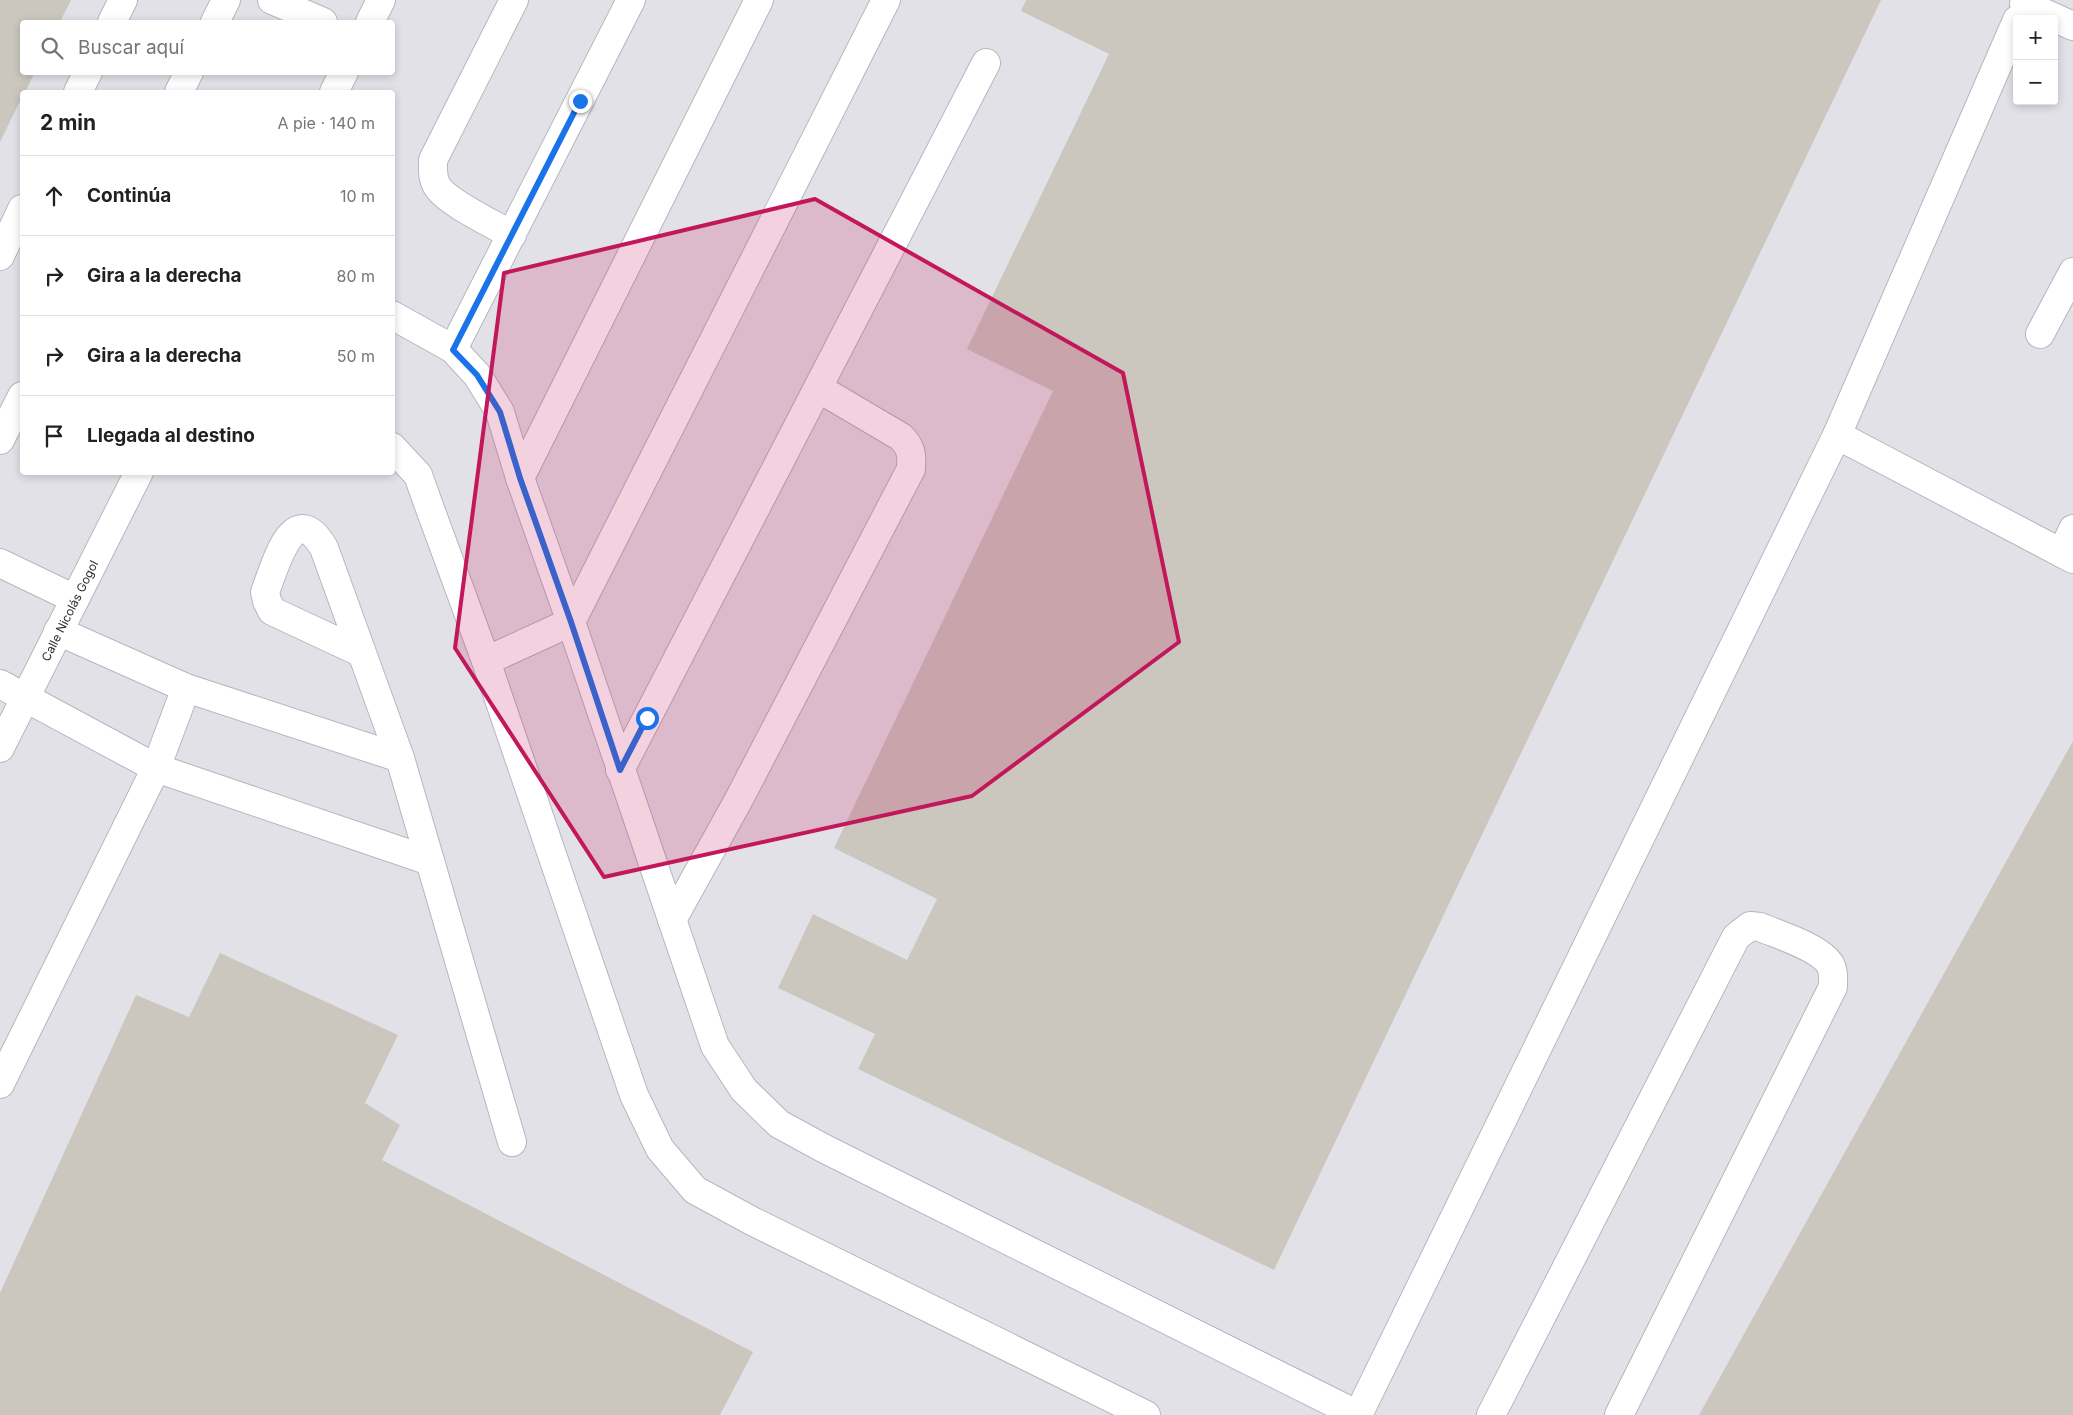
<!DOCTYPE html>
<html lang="es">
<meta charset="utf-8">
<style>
body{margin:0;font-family:Inter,sans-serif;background:#f2f2f2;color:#202124}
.controls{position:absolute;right:15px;top:15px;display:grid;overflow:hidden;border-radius:5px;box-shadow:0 2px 8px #0003}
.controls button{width:45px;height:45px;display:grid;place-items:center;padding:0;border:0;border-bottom:1px solid #e0e0e0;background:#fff;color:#202124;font:25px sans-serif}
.stop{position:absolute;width:15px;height:15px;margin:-11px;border:4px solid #1a73e8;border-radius:50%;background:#fff}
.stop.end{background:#1a73e8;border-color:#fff;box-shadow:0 1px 5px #0008}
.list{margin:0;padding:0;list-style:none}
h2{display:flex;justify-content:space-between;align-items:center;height:65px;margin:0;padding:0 20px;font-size:21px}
h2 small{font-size:16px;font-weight:400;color:#757577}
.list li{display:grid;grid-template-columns:32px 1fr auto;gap:15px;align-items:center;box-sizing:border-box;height:80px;padding:0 20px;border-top:1px solid #e0e0e0}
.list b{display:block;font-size:19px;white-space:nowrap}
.list em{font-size:16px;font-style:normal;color:#757577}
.icon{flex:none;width:28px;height:28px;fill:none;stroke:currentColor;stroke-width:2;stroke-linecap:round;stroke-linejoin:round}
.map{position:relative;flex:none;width:2073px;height:1415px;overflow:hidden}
.search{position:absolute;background:#fff;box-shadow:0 2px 8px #0003;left:20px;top:20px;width:375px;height:55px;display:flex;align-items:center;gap:12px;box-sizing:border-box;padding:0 18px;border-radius:5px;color:#757577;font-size:19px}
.panel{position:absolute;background:#fff;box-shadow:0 2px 8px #0003;left:20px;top:90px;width:375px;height:385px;border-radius:5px}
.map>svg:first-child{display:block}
.industrial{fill:#e3e1e8;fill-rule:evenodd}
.building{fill:#cbc7bf}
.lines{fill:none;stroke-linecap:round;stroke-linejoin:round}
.minor-casing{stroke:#b4b7c1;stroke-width:30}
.minor{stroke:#fff;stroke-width:28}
.route{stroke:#1a73e8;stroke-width:6}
.marked{fill:#c2185b;fill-opacity:0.2;stroke:#c2185b;stroke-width:4;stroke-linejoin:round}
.labels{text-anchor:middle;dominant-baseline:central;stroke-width:5;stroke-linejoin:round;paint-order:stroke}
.street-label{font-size:12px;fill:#2e2e2e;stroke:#fff}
</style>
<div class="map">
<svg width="2073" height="1415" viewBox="0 0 2073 1415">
<rect width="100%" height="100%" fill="#efe9e1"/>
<path class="industrial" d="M 0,0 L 2073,0 L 2073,1415 L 0,1415 ZM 2017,19 L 2054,19 L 2054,101 L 2017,101 ZM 22,22 L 392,22 L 392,72 L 22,72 ZM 22,92 L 392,92 L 392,472 L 22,472 Z"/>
<g class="building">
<path d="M 0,0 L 71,0 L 60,22 L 22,22 L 22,72 L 35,72 L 25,92 L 22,92 L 22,97 L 0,142 Z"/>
<path d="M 1026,0 L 1881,0 L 1274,1270 L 858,1069 L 875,1034 L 778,988 L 813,914 L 907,960 L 937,899 L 834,848 L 1053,391 L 967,349 L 1109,54 L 1021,11 Z"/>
<path d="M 2073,741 L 2073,1415 L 1699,1415 Z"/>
<path d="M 220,953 L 398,1035 L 365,1103 L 400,1125 L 382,1160 L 753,1352 L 720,1415 L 0,1415 L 0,1293 L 136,995 L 189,1017 Z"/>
</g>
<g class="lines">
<defs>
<g id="minor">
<path d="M 272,0 L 323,22"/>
<path d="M 2024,4 L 2073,26"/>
<path d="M 112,22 L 123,0"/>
<path d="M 215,22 L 226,0"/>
<path d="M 370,22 L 381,0"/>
<path d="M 78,92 L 88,72"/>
<path d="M 179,92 L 189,72"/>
<path d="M 334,92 L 344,72"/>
<path d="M 512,235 C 495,225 446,202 437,186 C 432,178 433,169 433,160 L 514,0"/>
<path d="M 0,256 L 22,209"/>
<path d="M 392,315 L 453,349 L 477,375 L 500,412 L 520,478 L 571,622 L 715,1046 L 744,1090 L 779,1124 L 823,1148 L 1358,1415"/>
<path d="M 2040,334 L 2073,272"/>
<path d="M 453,349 L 631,0"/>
<path d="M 1837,435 L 2073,559"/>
<path d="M 0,440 L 22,396"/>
<path d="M 392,447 L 418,475 L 429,506 L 486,661 L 634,1095 L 660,1149 L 695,1190 L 752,1221 L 1146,1415"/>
<path d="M 520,478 L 759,0"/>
<path d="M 2062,553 L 2073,529"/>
<path d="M 0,563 L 75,599"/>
<path d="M 58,631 L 186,688 L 400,758"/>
<path d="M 362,653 L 272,611 L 267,601 L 265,592 C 275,567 293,495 324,548 L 400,758 L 512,1142"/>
<path d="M 486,661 L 571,622 L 886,0"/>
<path d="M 0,684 L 156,768 L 430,861"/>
<path id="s1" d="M 0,748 L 139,472"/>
<path d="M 620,770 L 986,63"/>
<path d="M 672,920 L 738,801 L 911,469 C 912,454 911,447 901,437 L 818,388"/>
<path d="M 0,1084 L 156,768 L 186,688"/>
<path d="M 1358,1415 L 1837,435 L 2017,20"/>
<path d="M 1491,1415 L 1736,937 L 1750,926 L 1760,927 C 1779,935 1819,947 1830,964 C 1834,971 1833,979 1833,987 L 1619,1415"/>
</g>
</defs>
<use href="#minor" class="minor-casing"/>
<use href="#minor" class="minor"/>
</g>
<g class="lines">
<path class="route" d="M 580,101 L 453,350 L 477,375 L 500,412 L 520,478 L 571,622 L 620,770 L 647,718"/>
</g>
<path class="marked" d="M 815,199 L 1123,373 L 1179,642 L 972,796 L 604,877 L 455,648 L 504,273 Z"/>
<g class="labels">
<g class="street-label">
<text stroke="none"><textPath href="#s1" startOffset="154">Calle Nicolás Gogol</textPath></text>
</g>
</g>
</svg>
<div class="controls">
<button>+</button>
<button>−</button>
</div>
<div class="stop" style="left:647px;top:718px"></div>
<div class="stop end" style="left:580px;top:101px"></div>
<div class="search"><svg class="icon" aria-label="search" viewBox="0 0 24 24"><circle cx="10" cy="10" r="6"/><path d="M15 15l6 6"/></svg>Buscar aquí</div>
<section class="panel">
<h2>2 min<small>A pie · 140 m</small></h2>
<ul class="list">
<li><svg class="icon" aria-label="ahead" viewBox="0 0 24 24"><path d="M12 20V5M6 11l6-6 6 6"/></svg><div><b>Continúa</b></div><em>10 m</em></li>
<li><svg class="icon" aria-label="right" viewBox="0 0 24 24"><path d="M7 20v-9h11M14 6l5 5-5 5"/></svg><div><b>Gira a la derecha</b></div><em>80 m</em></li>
<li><svg class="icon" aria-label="right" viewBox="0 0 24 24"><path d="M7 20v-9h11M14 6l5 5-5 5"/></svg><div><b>Gira a la derecha</b></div><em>50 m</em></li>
<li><svg class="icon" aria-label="arrive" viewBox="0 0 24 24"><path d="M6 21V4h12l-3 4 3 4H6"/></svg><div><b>Llegada al destino</b></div></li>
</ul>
</section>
</div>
